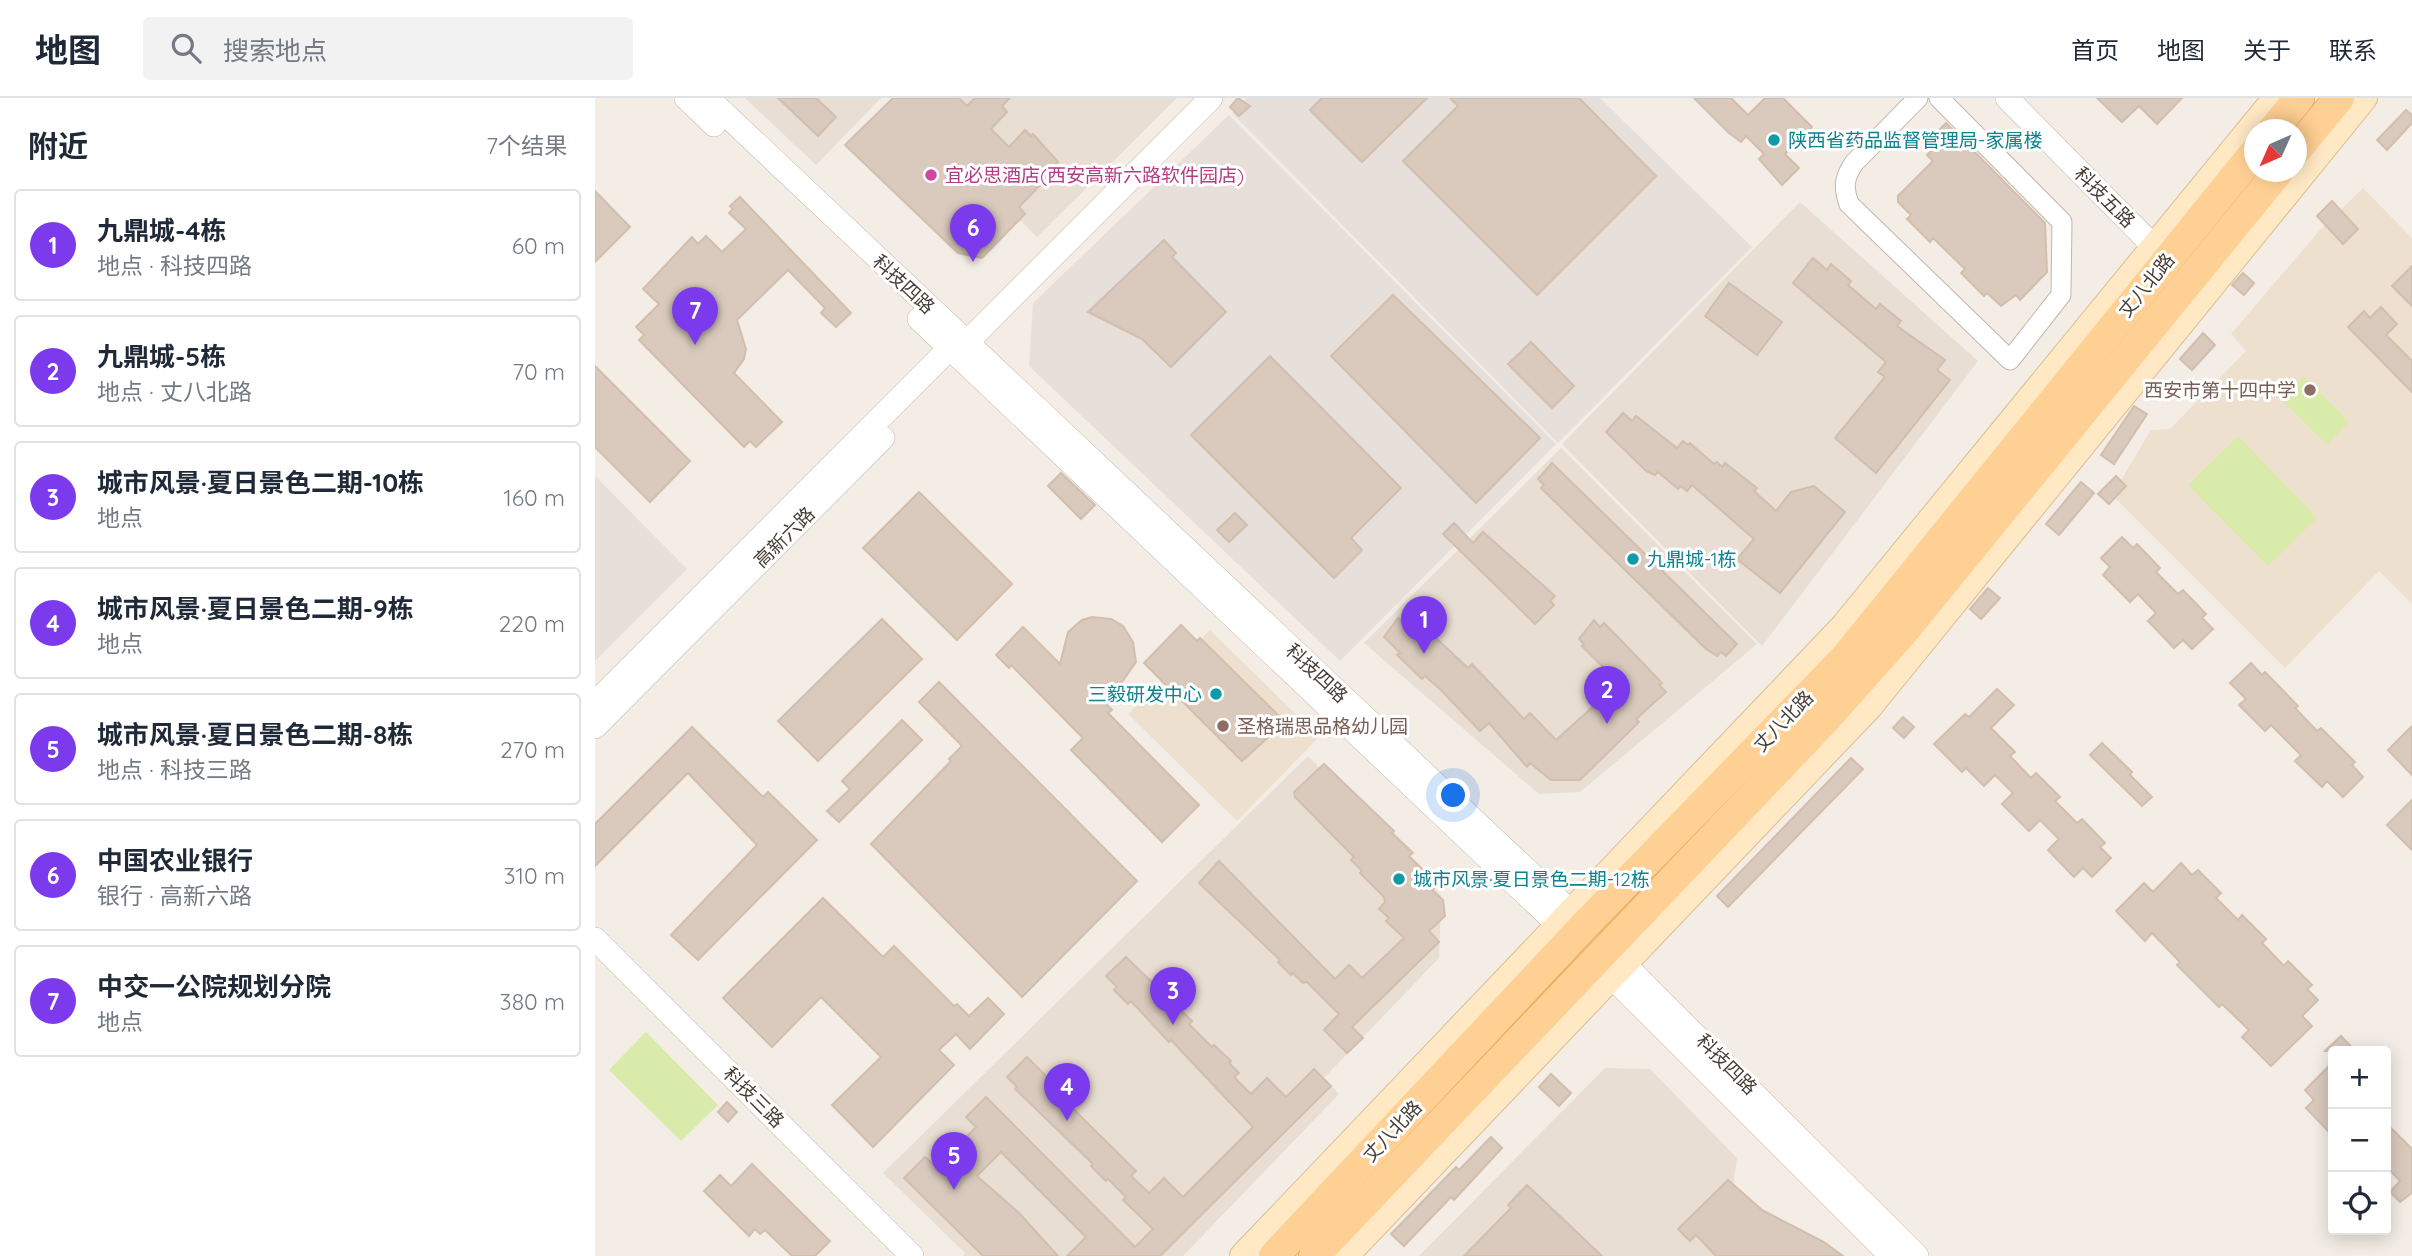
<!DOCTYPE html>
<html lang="zh">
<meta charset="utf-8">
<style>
body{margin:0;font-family:Quicksand,"Noto Sans SC",sans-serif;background:#f2f2f3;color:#1f2937}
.controls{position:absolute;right:21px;bottom:21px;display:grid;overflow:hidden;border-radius:7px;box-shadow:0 4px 18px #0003}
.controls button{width:63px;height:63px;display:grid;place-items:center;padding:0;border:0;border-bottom:2px solid #e0e1e3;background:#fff;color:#1f2937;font:35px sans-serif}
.compass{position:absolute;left:1649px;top:21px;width:63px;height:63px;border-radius:50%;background:#fff;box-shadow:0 4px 18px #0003;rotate:225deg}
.you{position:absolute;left:859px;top:698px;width:24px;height:24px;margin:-18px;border:5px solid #fff;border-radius:50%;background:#1a73e8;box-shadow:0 0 0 10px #1a73e833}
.badge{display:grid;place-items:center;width:46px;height:46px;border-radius:50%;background:#7c3aed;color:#fff;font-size:23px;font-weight:700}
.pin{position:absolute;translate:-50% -58px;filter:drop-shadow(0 2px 4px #0008)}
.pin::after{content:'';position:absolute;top:37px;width:24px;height:21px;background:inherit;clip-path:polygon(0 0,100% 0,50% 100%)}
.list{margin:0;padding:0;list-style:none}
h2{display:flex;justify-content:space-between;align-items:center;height:91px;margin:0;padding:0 28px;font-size:30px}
h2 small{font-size:23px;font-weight:400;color:#747a83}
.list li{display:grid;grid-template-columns:46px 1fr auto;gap:21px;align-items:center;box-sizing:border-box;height:112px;margin:0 14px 14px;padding:0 14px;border:2px solid #e0e1e3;border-radius:7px}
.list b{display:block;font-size:26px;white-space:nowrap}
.list p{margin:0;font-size:23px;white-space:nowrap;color:#747a83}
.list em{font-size:23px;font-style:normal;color:#747a83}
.icon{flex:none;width:38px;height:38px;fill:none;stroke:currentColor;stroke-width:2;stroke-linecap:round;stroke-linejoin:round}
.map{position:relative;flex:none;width:1817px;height:1158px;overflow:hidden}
header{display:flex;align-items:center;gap:42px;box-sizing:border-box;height:98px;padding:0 35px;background:#fff;border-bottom:2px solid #e0e1e3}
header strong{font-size:33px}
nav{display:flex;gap:38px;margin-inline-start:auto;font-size:24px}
.search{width:490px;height:63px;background:#f2f2f3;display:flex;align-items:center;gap:18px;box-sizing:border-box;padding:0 24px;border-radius:7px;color:#747a83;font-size:26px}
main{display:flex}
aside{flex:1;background:#fff}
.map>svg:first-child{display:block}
.residential{fill:#e8ded3}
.industrial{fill:#e6dfda}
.education{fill:#eee0ce}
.garden{fill:#d8ebab}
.building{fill:#d9cabd;stroke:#d2bead;stroke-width:2}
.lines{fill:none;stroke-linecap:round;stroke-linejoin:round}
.minor-casing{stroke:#c3b6aa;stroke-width:21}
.tertiary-casing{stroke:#c3b6aa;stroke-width:24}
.secondary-casing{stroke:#dbbd94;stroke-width:28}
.primary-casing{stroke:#ecaa5b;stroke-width:32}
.minor{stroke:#fff;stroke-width:19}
.tertiary{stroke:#fff;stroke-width:23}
.secondary{stroke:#ffe8c4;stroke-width:26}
.primary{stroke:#ffd093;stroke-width:30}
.culture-dot{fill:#0f9aa8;stroke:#fff;stroke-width:2.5}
.hotel-dot{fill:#d1479c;stroke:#fff;stroke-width:2.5}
.education-dot{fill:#8d6e63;stroke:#fff;stroke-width:2.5}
.labels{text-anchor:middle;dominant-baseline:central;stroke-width:6;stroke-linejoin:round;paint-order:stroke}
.culture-label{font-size:19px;fill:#0d838f;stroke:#fff;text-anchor:start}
.hotel-label{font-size:19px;fill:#b23c85;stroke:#fff;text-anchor:start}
.street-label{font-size:19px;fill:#473d34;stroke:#fff}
.education-label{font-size:19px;fill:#785e54;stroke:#fff;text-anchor:end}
</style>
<header>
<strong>地图</strong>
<div class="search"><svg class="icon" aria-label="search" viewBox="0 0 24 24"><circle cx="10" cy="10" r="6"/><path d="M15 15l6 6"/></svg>搜索地点</div>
<nav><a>首页</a><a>地图</a><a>关于</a><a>联系</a></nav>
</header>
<main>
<aside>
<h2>附近<small>7个结果</small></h2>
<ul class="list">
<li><span class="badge">1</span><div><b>九鼎城-4栋</b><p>地点 · 科技四路</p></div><em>60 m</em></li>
<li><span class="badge">2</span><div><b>九鼎城-5栋</b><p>地点 · 丈八北路</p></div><em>70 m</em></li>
<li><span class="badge">3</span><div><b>城市风景·夏日景色二期-10栋</b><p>地点</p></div><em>160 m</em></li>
<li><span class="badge">4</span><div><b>城市风景·夏日景色二期-9栋</b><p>地点</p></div><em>220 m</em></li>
<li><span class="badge">5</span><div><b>城市风景·夏日景色二期-8栋</b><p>地点 · 科技三路</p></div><em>270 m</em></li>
<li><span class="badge">6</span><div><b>中国农业银行</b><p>银行 · 高新六路</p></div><em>310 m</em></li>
<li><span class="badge">7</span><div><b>中交一公院规划分院</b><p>地点</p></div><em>380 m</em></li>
</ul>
</aside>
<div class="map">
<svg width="1817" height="1158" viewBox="0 0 1817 1158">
<rect width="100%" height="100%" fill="#f4ede5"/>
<g class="residential">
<path d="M 150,0 L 286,0 L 221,67 Z"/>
<path d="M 304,0 L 582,0 L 442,139 Z"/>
<path d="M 1205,104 L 1383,263 L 1167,548 L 967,346 Z"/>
<path d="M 966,350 L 1162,546 L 985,694 L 944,696 L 769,545 Z"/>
<path d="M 713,658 L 846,797 L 844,860 L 729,980 L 744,996 L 588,1158 L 368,1158 L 370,1155 L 288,1075 Z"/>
<path d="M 1010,970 L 1055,971 L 1142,1060 L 1137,1094 L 1210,1158 L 824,1158 Z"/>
</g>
<g class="industrial">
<path d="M 652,0 L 1005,0 L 1157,149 L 963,345 L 637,15 Z"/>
<path d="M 634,17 L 961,346 L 745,563 L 434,268 L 438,205 Z"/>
<path d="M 0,378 L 92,471 L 0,563 Z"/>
</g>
<g class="education">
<path d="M 1768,90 L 1817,140 L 1817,506 L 1784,473 L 1690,570 L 1517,397 L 1556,332 L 1575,331 L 1651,253 L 1636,236 L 1724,133 Z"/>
<path d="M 615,532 L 724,639 L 642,723 L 533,616 Z"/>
</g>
<g class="garden">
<path d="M 1709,279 L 1754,324 L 1732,347 L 1686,301 Z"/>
<path d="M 1643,338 L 1722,420 L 1673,468 L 1593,387 Z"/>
<path d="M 51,934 L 123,1007 L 86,1043 L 14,972 Z"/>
</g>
<g class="building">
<path d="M 183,0 L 221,0 L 241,19 L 223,38 Z"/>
<path d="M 298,0 L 364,0 L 372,8 L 380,0 L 415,0 L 407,8 L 412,14 L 396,31 L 414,49 L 430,32 L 436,38 L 438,36 L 463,64 L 455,72 L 458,74 L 424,109 L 430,116 L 387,160 L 363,155 L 250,47 Z"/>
<path d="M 643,0 L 655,8 L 644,18 L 635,9 Z"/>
<path d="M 727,0 L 832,0 L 767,64 L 715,12 Z"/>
<path d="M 855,0 L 984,0 L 1061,78 L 942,197 L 808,63 L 863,8 Z"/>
<path d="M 1099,0 L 1136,0 L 1153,17 L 1170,0 L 1188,0 L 1217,29 L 1190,56 L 1204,70 L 1187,87 L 1164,61 L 1169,56 L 1151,38 L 1146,44 L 1134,35 Z"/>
<path d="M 1502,0 L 1587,0 L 1562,26 L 1544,8 L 1527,24 Z"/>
<path d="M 1811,12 L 1817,17 L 1817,25 L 1792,52 L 1782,42 Z"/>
<path d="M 1351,25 L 1450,125 L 1452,174 L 1425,202 L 1421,197 L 1406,208 L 1392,195 L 1389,198 L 1366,175 L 1370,171 L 1338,140 L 1335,144 L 1312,121 L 1316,117 L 1303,104 L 1303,98 L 1338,63 L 1332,57 L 1351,37 L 1345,31 Z"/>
<path d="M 0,93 L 35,129 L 0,164 Z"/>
<path d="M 145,99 L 256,215 L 241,229 L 226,215 L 230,210 L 193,172 L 142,222 L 151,251 L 149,261 L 139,275 L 187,324 L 161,349 L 155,343 L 149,349 L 44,242 L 49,237 L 41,229 L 64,206 L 48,191 L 97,139 L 103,146 L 111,138 L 127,154 L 151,131 L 134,115 L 138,111 L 135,108 Z"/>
<path d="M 1737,103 L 1763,131 L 1748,146 L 1722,118 Z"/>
<path d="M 569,142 L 581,155 L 577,159 L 631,214 L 576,269 L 547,241 L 493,214 Z"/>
<path d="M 1218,160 L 1232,172 L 1236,166 L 1256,183 L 1253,187 L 1281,211 L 1285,206 L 1306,223 L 1302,228 L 1350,262 L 1342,272 L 1355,282 L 1281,375 L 1240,340 L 1290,279 L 1283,274 L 1291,264 L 1198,185 Z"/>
<path d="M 1817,168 L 1817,208 L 1797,188 Z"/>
<path d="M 1648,175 L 1659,185 L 1649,197 L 1637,187 Z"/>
<path d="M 1134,185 L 1187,224 L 1162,257 L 1110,218 Z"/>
<path d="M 798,197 L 945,340 L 881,405 L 736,258 Z"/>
<path d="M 1786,209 L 1802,226 L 1791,237 L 1817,263 L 1817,294 L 1753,229 L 1769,213 L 1775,220 Z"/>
<path d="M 1608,235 L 1620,247 L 1597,272 L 1585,261 Z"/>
<path d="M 936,244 L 979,288 L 957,310 L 913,266 Z"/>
<path d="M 675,258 L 806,390 L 756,440 L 767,452 L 739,480 L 596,337 Z"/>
<path d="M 0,268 L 95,363 L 55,404 L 0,349 Z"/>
<path d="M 1539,308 L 1552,316 L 1519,366 L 1506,357 Z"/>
<path d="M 1028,315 L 1037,323 L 1041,318 L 1082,350 L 1088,343 L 1093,347 L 1095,345 L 1119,366 L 1122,364 L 1127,369 L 1130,365 L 1162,390 L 1159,393 L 1181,413 L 1196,394 L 1219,388 L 1250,414 L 1185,495 L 1142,461 L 1159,441 L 1097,387 L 1092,393 L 1086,388 L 1083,391 L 1063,374 L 1060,377 L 1051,373 L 1011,334 Z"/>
<path d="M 957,365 L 1142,546 L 1131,558 L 1126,554 L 1122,558 L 1111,551 L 946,390 L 949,387 L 943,381 Z"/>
<path d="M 466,375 L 500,407 L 486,421 L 453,388 Z"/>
<path d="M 1521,378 L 1531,388 L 1514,406 L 1503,396 Z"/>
<path d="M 1486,384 L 1499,395 L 1464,437 L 1451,426 Z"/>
<path d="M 324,394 L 417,486 L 362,542 L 268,450 Z"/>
<path d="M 640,415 L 652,427 L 634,444 L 622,432 Z"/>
<path d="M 859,425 L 878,445 L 888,434 L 960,498 L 955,503 L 959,507 L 940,526 L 848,436 Z"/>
<path d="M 1527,439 L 1538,450 L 1542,446 L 1565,470 L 1561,474 L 1583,496 L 1588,492 L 1611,516 L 1607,520 L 1618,531 L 1597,551 L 1588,542 L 1579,550 L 1553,523 L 1561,515 L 1543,496 L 1535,504 L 1508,477 L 1515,469 L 1506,460 Z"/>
<path d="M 1393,490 L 1405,500 L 1386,521 L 1375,511 Z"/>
<path d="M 497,519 L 516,521 L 528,528 L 538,544 L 541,564 L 527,584 L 500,595 L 517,612 L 513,615 L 604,707 L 567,744 L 476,652 L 488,640 L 416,567 L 414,570 L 401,557 L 428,529 L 465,566 L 473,534 L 487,522 Z"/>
<path d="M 803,520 L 821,535 L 828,528 L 873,570 L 877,566 L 929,621 L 935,615 L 961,642 L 1001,606 L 1021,582 L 987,548 L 989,546 L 984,541 L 999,522 L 1005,529 L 1009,525 L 1020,536 L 1067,585 L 1064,587 L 1071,594 L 1041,621 L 1044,624 L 985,682 L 956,682 L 935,665 L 932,669 L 894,625 L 885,633 L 845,591 L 830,578 L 827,581 L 802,557 L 805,555 L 789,539 Z"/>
<path d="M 287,521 L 327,561 L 223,663 L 183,623 Z"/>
<path d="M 586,527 L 602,543 L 605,540 L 690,624 L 647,663 L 549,565 Z"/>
<path d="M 1656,565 L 1667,577 L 1670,574 L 1703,608 L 1700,610 L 1722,633 L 1726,630 L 1760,664 L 1757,667 L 1768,679 L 1748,699 L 1732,683 L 1727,689 L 1700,663 L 1706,657 L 1676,627 L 1670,633 L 1644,607 L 1651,601 L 1635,585 Z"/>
<path d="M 344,584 L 542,783 L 427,899 L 276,746 L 356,663 L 354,661 L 367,648 L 324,604 Z"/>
<path d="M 1402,591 L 1419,607 L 1396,630 L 1420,654 L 1415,658 L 1436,680 L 1441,675 L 1465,699 L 1460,703 L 1482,725 L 1487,721 L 1510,745 L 1505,749 L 1516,760 L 1497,779 L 1488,770 L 1479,779 L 1453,752 L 1464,741 L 1445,722 L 1434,733 L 1407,706 L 1418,695 L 1400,677 L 1389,688 L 1371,670 L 1367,674 L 1339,646 L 1370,616 L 1374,619 Z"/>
<path d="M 1308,619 L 1319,629 L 1309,640 L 1298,630 Z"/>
<path d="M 307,622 L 327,642 L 244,724 L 232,713 L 255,691 L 247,683 Z"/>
<path d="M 1817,628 L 1817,677 L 1793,652 Z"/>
<path d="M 97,629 L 168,699 L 173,694 L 222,742 L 103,862 L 76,837 L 162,747 L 93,675 L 0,768 L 0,726 Z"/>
<path d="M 1507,645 L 1537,674 L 1535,677 L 1557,699 L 1547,708 L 1495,657 Z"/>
<path d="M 1256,660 L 1268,671 L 1133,809 L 1122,798 Z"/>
<path d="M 729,666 L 799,733 L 797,735 L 818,755 L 814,758 L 843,787 L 837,792 L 848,802 L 850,818 L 834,833 L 844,844 L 757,929 L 768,940 L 752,955 L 729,932 L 744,916 L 712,884 L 708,885 L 698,875 L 696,877 L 683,864 L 685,862 L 604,785 L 624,763 L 740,881 L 754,867 L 767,880 L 809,840 L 791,823 L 794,820 L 784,811 L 790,804 L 789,799 L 765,775 L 767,773 L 756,762 L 759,759 L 700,699 L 699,694 Z"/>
<path d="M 1817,702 L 1817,752 L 1792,727 Z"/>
<path d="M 1586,765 L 1597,777 L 1603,772 L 1626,795 L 1621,800 L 1643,822 L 1647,817 L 1671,841 L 1667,845 L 1689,868 L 1693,863 L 1717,887 L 1712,891 L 1723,902 L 1707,918 L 1717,928 L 1676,968 L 1647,939 L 1654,932 L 1627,906 L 1624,909 L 1582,867 L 1585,864 L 1557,835 L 1550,843 L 1521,813 L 1549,785 L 1558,794 Z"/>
<path d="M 228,800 L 288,859 L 299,848 L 359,908 L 362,906 L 374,918 L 393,900 L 409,916 L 375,951 L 361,936 L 344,952 L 359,967 L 278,1049 L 237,1007 L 286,959 L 226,899 L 177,949 L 128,900 Z"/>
<path d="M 531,859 L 597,923 L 594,926 L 617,949 L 619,947 L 636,963 L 634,965 L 644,975 L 639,979 L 656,996 L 672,980 L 691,999 L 719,971 L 736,988 L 565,1158 L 472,1158 L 491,1139 L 406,1054 L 382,1078 L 424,1115 L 463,1158 L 388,1158 L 309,1080 L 330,1059 L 338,1066 L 350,1054 L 354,1057 L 381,1029 L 371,1019 L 391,999 L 540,1149 L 558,1131 L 528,1102 L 531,1099 L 513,1081 L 511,1083 L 496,1068 L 498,1066 L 420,991 L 422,989 L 412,979 L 432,959 L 456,983 L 453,986 L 541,1073 L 536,1078 L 554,1095 L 569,1080 L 588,1099 L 658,1029 L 576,942 L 574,944 L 536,903 L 533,906 L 519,892 L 522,889 L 511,878 Z"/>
<path d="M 1746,938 L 1760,953 L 1730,953 Z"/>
<path d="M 1738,964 L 1738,1038 L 1711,1010 L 1719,1002 L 1710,992 Z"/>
<path d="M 956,976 L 976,995 L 964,1008 L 944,989 Z"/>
<path d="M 132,1004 L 142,1014 L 133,1024 L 123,1014 Z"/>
<path d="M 1791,1025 L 1817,1051 L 1817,1095 L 1805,1104 L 1795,1094 L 1805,1083 L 1791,1068 Z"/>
<path d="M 896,1039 L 907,1050 L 859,1102 L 856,1099 L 809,1148 L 796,1136 L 861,1069 L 864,1072 Z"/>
<path d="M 157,1066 L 235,1143 L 220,1158 L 197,1158 L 170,1132 L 165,1136 L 160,1131 L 154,1138 L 109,1093 L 125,1077 L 136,1088 Z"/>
<path d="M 1133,1082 L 1167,1112 L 1229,1144 L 1248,1158 L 1121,1158 L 1101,1137 L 1095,1143 L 1083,1131 Z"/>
<path d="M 932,1087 L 1007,1158 L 869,1158 L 916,1110 L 913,1107 Z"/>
</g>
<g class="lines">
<defs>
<path id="minor" d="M 1323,0 L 1259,65 C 1249,80 1248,89 1254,106 L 1415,262 L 1466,197 L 1467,124 L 1344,0"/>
<g id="tertiary">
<path d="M 91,0 L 119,27"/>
<path d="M 113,0 L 988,825"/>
<path d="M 1412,0 L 1572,162"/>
<path d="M 324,221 L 975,838"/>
<path d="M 0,605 L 355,250 L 372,244 L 616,0"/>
<path d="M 0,629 L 288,340"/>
<path d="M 0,841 L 317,1158"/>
<path d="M 1017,854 L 1322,1158"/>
<path d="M 1005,867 L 1296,1158"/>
</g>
<g id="secondary">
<path d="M 648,1158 L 1248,529 L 1681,0"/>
<path d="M 750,1158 L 1274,609 L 1769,0"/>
</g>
<g id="primary">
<path d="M 1678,32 L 1704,0"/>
<path d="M 1702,51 L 1744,0"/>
<path d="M 679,1158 L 990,827 L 1250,560 L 1660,54"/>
<path d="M 719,1158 L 1228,624 L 1309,533 L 1683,74"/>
</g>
</defs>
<use href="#minor" class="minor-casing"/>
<use href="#tertiary" class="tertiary-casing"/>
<use href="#secondary" class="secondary-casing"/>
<use href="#primary" class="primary-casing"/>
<use href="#minor" class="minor"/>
<use href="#tertiary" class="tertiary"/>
<use href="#secondary" class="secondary"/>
<use href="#primary" class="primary"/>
</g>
<g class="culture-dot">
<circle cx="1179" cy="42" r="7"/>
<circle cx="1038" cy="461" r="7"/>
<circle cx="621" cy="596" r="7"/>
<circle cx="804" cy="781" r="7"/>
</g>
<circle class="hotel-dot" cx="336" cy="77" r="7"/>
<g class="education-dot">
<circle cx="1715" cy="292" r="7"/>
<circle cx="628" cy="628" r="7"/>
</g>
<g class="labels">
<g class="culture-label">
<text x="1193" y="42">陕西省药品监督管理局-家属楼</text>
<text x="1052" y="461">九鼎城-1栋</text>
<text x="607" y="596" text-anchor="end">三毅研发中心</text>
<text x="818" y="781">城市风景·夏日景色二期-12栋</text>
</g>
<g class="hotel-label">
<text x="350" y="77">宜必思酒店(西安高新六路软件园店)</text>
</g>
<g class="street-label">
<text transform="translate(1510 99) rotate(45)">科技五路</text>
<text transform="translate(309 186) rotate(43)">科技四路</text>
<text transform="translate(1551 187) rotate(-51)">丈八北路</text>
<text transform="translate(189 439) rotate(-45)">高新六路</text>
<text transform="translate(722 575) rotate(43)">科技四路</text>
<text transform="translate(1188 623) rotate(-46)">丈八北路</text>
<text transform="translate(1132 966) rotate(45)">科技四路</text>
<text transform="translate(159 999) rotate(45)">科技三路</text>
<text transform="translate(797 1033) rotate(-47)">丈八北路</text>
</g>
<g class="education-label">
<text x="1701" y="292">西安市第十四中学</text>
<text x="642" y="628" text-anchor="start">圣格瑞思品格幼儿园</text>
</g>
</g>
</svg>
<div class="controls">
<button>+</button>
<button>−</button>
<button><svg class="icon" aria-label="locate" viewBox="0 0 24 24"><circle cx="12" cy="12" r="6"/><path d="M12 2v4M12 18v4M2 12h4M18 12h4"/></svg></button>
</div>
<svg class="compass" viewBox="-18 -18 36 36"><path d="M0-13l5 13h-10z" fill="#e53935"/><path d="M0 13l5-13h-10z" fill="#747a83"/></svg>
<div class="you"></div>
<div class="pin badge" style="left:829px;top:556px">1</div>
<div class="pin badge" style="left:1012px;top:626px">2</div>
<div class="pin badge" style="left:578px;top:927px">3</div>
<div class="pin badge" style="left:472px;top:1023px">4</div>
<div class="pin badge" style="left:359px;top:1092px">5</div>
<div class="pin badge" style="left:378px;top:164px">6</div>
<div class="pin badge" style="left:100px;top:247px">7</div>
</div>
</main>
